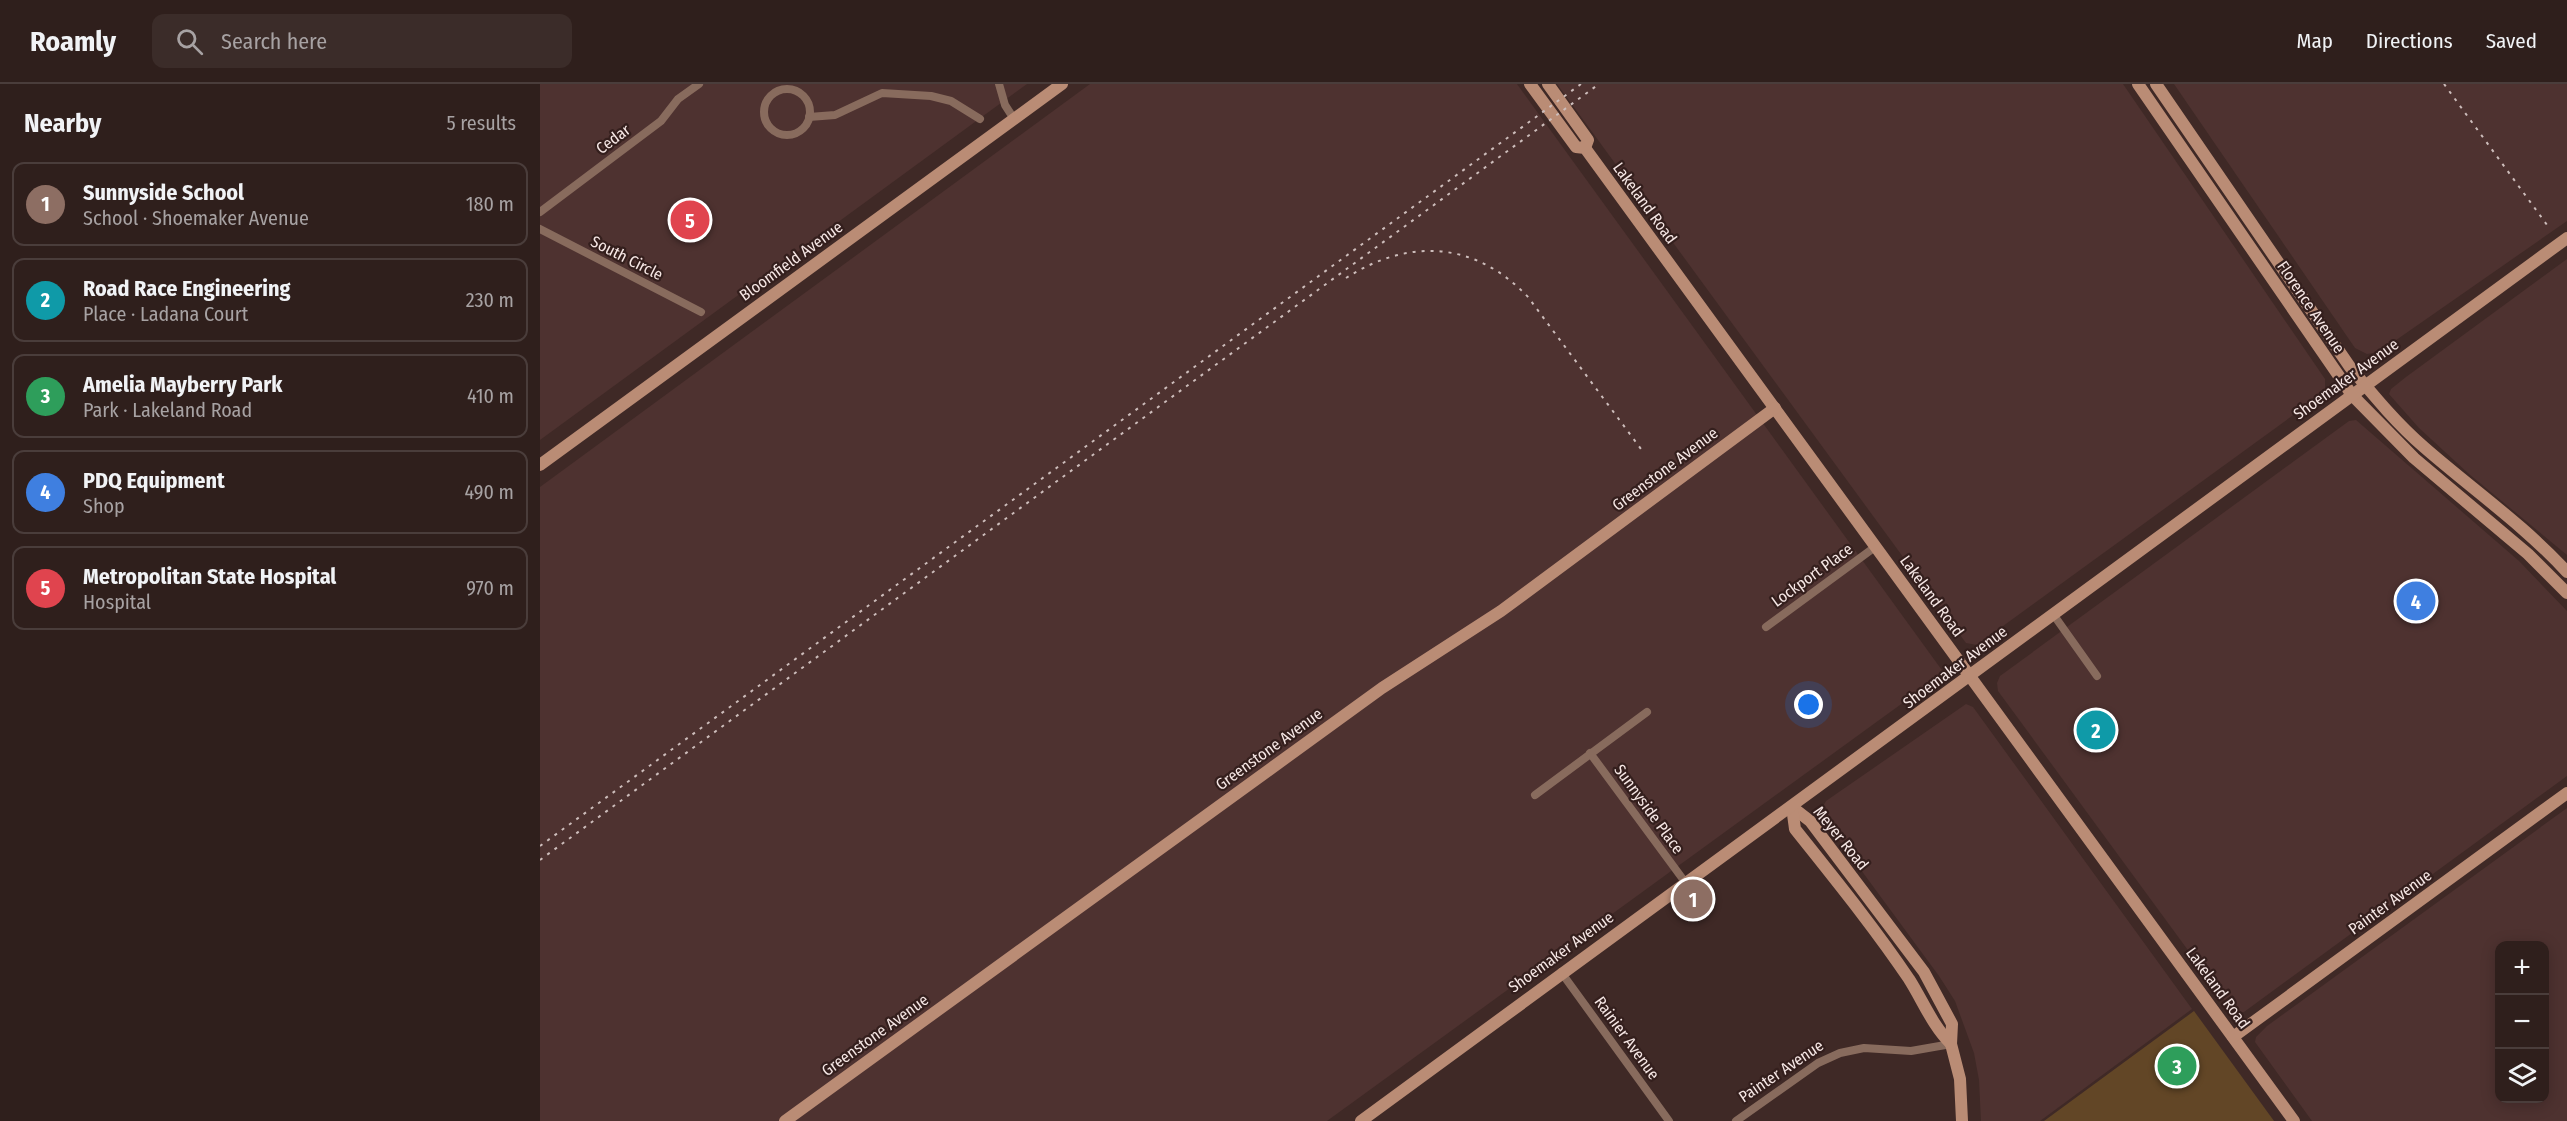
<!DOCTYPE html>
<meta charset="utf-8">
<style>
body{margin:0;font-family:"Fira Sans Condensed",sans-serif;background:#3b2c29;color:#f1f3f6}
.controls{position:absolute;right:18px;bottom:18px;display:grid;overflow:hidden;border-radius:12px;box-shadow:0 3px 15px #0003}
.controls button{width:54px;height:54px;display:grid;place-items:center;padding:0;border:0;border-bottom:2px solid #4a3d3b;background:#2f1f1c;color:#f1f3f6;font:30px sans-serif}
.you{position:absolute;left:1269px;top:621px;width:21px;height:21px;margin:-15px;border:4px solid #fff;border-radius:50%;background:#1a73e8;box-shadow:0 0 0 9px #1a73e833}
.badge{display:grid;place-items:center;width:39px;height:39px;border-radius:50%;background:#d93025;color:#fff;font-size:20px;font-weight:700}
.pin{position:absolute;translate:-50% -50%;border:3px solid #fff;box-shadow:0 2px 6px #0006}
.list{margin:0;padding:0;list-style:none}
h2{display:flex;justify-content:space-between;align-items:center;height:78px;margin:0;padding:0 24px;font-size:26px}
h2 small{font-size:20px;font-weight:400;color:#a7a2a3}
.list li{display:grid;grid-template-columns:39px 1fr auto;gap:18px;align-items:center;box-sizing:border-box;height:84px;margin:0 12px 12px;padding:0 12px;border:2px solid #4a3d3b;border-radius:12px}
.list b{display:block;font-size:22px;white-space:nowrap}
.list p{margin:0;font-size:20px;white-space:nowrap;color:#a7a2a3}
.list em{font-size:20px;font-style:normal;color:#a7a2a3}
.icon{flex:none;width:33px;height:33px;fill:none;stroke:currentColor;stroke-width:2;stroke-linecap:round;stroke-linejoin:round}
.map{position:relative;flex:none;width:2027px;height:1037px;overflow:hidden}
header{display:flex;align-items:center;gap:36px;box-sizing:border-box;height:84px;padding:0 30px;background:#2f1f1c;border-bottom:2px solid #4a3d3b}
header strong{font-size:28px}
nav{display:flex;gap:33px;margin-inline-start:auto;font-size:21px}
.search{width:420px;height:54px;background:#3b2c29;display:flex;align-items:center;gap:15px;box-sizing:border-box;padding:0 21px;border-radius:12px;color:#a7a2a3;font-size:22px}
main{display:flex}
aside{flex:1;background:#2f1f1c}
.map>svg:first-child{display:block}
.built{fill:#4e3230;fill-rule:evenodd}
.green{fill:#624626}
.lines{fill:none;stroke-linecap:round;stroke-linejoin:round}
.street{stroke:#886b5d;stroke-width:8}
.secondary{stroke:#ba8c75;stroke-width:12}
.rail{stroke:#cdbdbb;stroke-width:2;stroke-dasharray:3 6;stroke-linecap:butt}
.labels{text-anchor:middle;dominant-baseline:central;stroke-width:4.5;stroke-linejoin:round;paint-order:stroke}
.street-label{font-size:16px;fill:#f6e7e5;stroke:#341f1d}
</style>
<header>
<strong>Roamly</strong>
<div class="search"><svg class="icon" aria-label="search" viewBox="0 0 24 24"><circle cx="10" cy="10" r="6"/><path d="M15 15l6 6"/></svg>Search here</div>
<nav><a>Map</a><a>Directions</a><a>Saved</a></nav>
</header>
<main>
<aside>
<h2>Nearby<small>5 results</small></h2>
<ul class="list">
<li><span class="badge" style="background:#8d6e63">1</span><div><b>Sunnyside School</b><p>School · Shoemaker Avenue</p></div><em>180 m</em></li>
<li><span class="badge" style="background:#0f9aa8">2</span><div><b>Road Race Engineering</b><p>Place · Ladana Court</p></div><em>230 m</em></li>
<li><span class="badge" style="background:#2e9e5b">3</span><div><b>Amelia Mayberry Park</b><p>Park · Lakeland Road</p></div><em>410 m</em></li>
<li><span class="badge" style="background:#3f7fe0">4</span><div><b>PDQ Equipment</b><p>Shop</p></div><em>490 m</em></li>
<li><span class="badge" style="background:#e0444e">5</span><div><b>Metropolitan State Hospital</b><p>Hospital</p></div><em>970 m</em></li>
</ul>
</aside>
<div class="map">
<svg width="2027" height="1037" viewBox="0 0 2027 1037">
<rect width="100%" height="100%" fill="#3f2926"/>
<g class="built">
<path d="M 0,0 L 487,0 L 0,356 Z"/>
<path d="M 550,0 L 977,0 L 1404,589 L 787,1037 L 0,1037 L 0,403 Z"/>
<path d="M 1017,0 L 1583,0 L 1785,295 L 1785,308 L 1437,561 L 1426,559 Z"/>
<path d="M 1634,0 L 2027,0 L 2027,137 L 1839,268 L 1827,270 L 1815,264 Z"/>
<path d="M 2027,175 L 2027,471 L 1929,390 L 1879,344 L 1849,310 L 1851,305 L 1866,293 Z"/>
<path d="M 1816,336 L 1979,477 L 2027,527 L 2027,692 L 1704,928 L 1694,929 L 1458,607 L 1457,599 L 1460,592 L 1809,337 Z"/>
<path d="M 1426,620 L 1433,623 L 1652,925 L 1500,1037 L 1441,1037 L 1439,996 L 1434,969 L 1415,917 L 1399,892 L 1282,733 L 1281,726 L 1286,717 Z"/>
<path d="M 2027,724 L 2027,1037 L 1772,1037 L 1715,958 L 1716,953 L 1727,942 ZM 1960,862 L 2004,862 L 2004,1014 L 1960,1014 Z"/>
</g>
<path class="green" d="M 1654,927 L 1734,1037 L 1504,1037 Z"/>
<g class="lines">
<g class="street">
<path d="M 459,0 L 465,21 L 474,35"/>
<circle cx="247" cy="28" r="23"/>
<path d="M 269,33 L 295,31 L 342,9 L 391,12 L 411,17 L 440,35"/>
<path d="M 0,128 L 121,37 L 138,15 L 159,0"/>
<path d="M 0,145 L 161,228"/>
<path d="M 1513,530 L 1557,592"/>
<path d="M 1226,543 L 1335,463"/>
<path d="M 1050,669 L 1145,798"/>
<path d="M 995,711 L 1107,628"/>
<path d="M 1021,888 L 1129,1037"/>
<path d="M 1196,1037 L 1278,979 L 1300,969 L 1324,964 L 1371,967 L 1411,960"/>
</g>
<g class="secondary">
<path d="M 990,0 L 1036,63 L 1045,64 L 1754,1037"/>
<path d="M 1008,0 L 1048,56 L 1045,64"/>
<path d="M 1598,0 L 1812,311 L 1874,374 L 1988,470 L 2027,509"/>
<path d="M 1616,0 L 1810,283 C 1834,312 1857,340 1885,364 C 1932,405 1985,442 2027,488"/>
<path d="M 0,381 L 522,0"/>
<path d="M 1252,723 L 1270,737 L 1384,888 L 1412,940 L 1411,960 L 1420,995 L 1422,1037"/>
<path d="M 1252,723 L 1255,745 C 1294,794 1334,843 1369,895 C 1383,917 1392,941 1411,960"/>
<path d="M 1693,953 L 2027,709"/>
<path d="M 245,1037 L 842,604 L 961,527 L 1235,324"/>
<path d="M 821,1037 L 2027,154"/>
</g>
<g class="rail">
<path d="M 1904,0 L 2010,145"/>
<path d="M 806,194 C 870,153 936,158 988,213 L 1104,369"/>
<path d="M 0,762 L 1041,0"/>
<path d="M 0,776 L 1059,0"/>
</g>
</g>
<g class="labels">
<g class="street-label">
<text transform="translate(73 55) rotate(-37)">Cedar</text>
<text transform="translate(1105 119) rotate(54)">Lakeland Road</text>
<text transform="translate(87 174) rotate(27)">South Circle</text>
<text transform="translate(251 177) rotate(-36)">Bloomfield Avenue</text>
<text transform="translate(1771 223) rotate(56)">Florence Avenue</text>
<text transform="translate(1806 295) rotate(-36)">Shoemaker Avenue</text>
<text transform="translate(1125 385) rotate(-37)">Greenstone Avenue</text>
<text transform="translate(1272 491) rotate(-36)">Lockport Place</text>
<text transform="translate(1392 512) rotate(54)">Lakeland Road</text>
<text transform="translate(1415 583) rotate(-37)">Shoemaker Avenue</text>
<text transform="translate(729 665) rotate(-36)">Greenstone Avenue</text>
<text transform="translate(1109 725) rotate(54)">Sunnyside Place</text>
<text transform="translate(1301 754) rotate(51)">Meyer Road</text>
<text transform="translate(1850 818) rotate(-36)">Painter Avenue</text>
<text transform="translate(1021 868) rotate(-36)">Shoemaker Avenue</text>
<text transform="translate(1678 904) rotate(54)">Lakeland Road</text>
<text transform="translate(335 951) rotate(-36)">Greenstone Avenue</text>
<text transform="translate(1087 954) rotate(54)">Rainier Avenue</text>
<text transform="translate(1241 987) rotate(-34)">Painter Avenue</text>
</g>
</g>
</svg>
<div class="controls">
<button>+</button>
<button>−</button>
<button><svg class="icon" aria-label="layers" viewBox="0 0 24 24"><path d="M12 4l9 5-9 5-9-5zM3 14l9 5 9-5"/></svg></button>
</div>
<div class="you"></div>
<div class="pin badge" style="left:1153px;top:815px;background:#8d6e63">1</div>
<div class="pin badge" style="left:1556px;top:646px;background:#0f9aa8">2</div>
<div class="pin badge" style="left:1637px;top:982px;background:#2e9e5b">3</div>
<div class="pin badge" style="left:1876px;top:517px;background:#3f7fe0">4</div>
<div class="pin badge" style="left:150px;top:136px;background:#e0444e">5</div>
</div>
</main>
